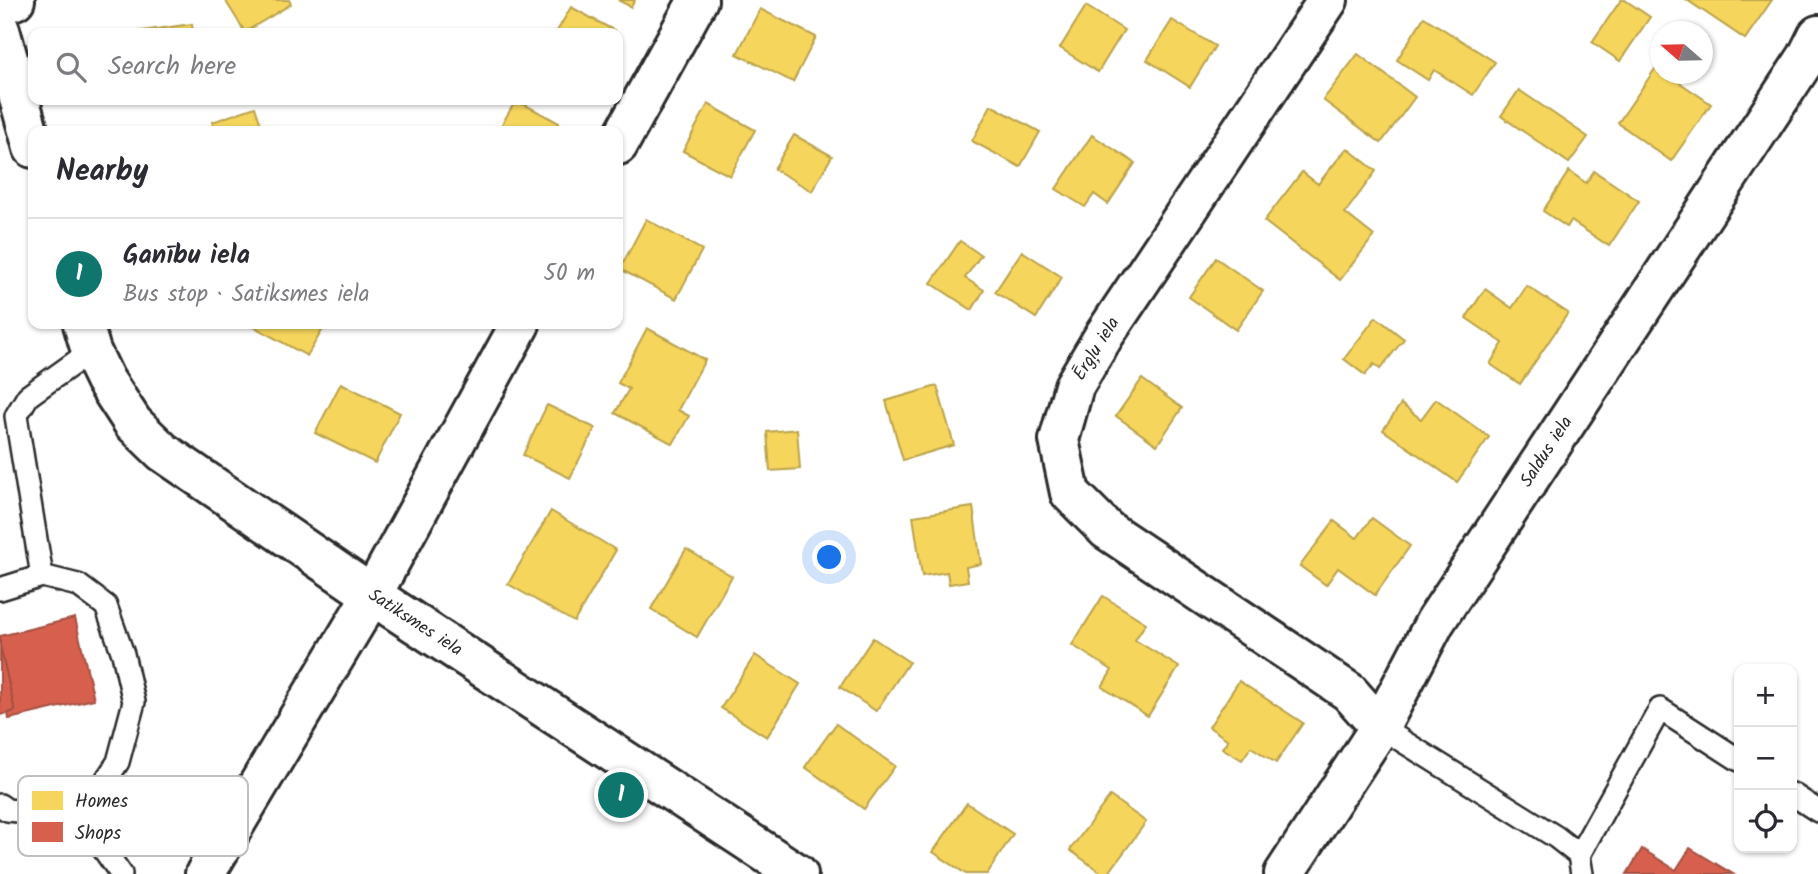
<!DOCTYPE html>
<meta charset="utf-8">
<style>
body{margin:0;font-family:Kalam,sans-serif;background:#f7f7f7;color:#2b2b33}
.controls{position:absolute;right:21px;bottom:21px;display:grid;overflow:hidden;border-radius:14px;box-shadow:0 2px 5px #0004}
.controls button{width:63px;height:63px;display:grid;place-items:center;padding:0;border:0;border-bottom:2px solid #e1e1e2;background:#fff;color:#2b2b33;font:35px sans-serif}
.compass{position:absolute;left:1650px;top:21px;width:63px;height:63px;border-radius:50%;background:#fff;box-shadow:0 2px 5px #0004;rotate:290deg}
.you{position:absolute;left:830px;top:558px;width:24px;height:24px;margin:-18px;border:5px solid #fff;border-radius:50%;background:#1a73e8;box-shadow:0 0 0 10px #1a73e833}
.badge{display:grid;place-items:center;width:46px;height:46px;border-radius:50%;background:#0f766e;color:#fff;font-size:23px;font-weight:700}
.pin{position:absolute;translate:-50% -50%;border:4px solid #fff;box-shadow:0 2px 7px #0006}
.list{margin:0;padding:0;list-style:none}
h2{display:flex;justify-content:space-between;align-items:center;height:91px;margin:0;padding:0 28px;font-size:30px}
h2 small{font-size:23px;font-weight:400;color:#7c7c81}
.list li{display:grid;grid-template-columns:46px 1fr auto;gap:21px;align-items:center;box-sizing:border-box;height:112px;padding:0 28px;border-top:2px solid #e1e1e2}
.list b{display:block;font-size:26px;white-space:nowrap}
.list p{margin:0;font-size:23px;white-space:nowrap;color:#7c7c81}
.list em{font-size:23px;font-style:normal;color:#7c7c81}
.icon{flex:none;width:38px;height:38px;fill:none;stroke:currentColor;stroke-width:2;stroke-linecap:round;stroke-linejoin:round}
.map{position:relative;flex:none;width:1818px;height:874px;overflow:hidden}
.search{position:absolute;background:#fff;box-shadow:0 2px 5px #0004;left:28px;top:28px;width:595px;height:77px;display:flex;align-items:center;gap:18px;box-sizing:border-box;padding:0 24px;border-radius:14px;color:#7c7c81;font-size:26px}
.panel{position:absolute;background:#fff;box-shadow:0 2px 5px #0004;left:28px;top:126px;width:595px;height:203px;border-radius:14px}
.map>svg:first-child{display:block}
.homes{fill:#f6d55c;stroke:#b9a24d;stroke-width:2}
.shops{fill:#d6604d;stroke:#a35043;stroke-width:2}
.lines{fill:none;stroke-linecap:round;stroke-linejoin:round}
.lane-casing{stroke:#2b2b2b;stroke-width:26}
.street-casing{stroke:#2b2b2b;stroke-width:44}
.secondary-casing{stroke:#2b2b2b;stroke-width:44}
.lane{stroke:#fff;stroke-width:21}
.street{stroke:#fff;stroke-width:38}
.secondary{stroke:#fff;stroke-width:38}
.labels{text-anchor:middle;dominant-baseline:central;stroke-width:7;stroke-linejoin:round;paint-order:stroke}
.street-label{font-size:18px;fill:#2b2b2b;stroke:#fff}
.key{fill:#fff;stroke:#bfbfbf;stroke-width:2}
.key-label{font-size:19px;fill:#2b2b2b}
</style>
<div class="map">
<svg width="1818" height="874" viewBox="0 0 1818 874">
<rect width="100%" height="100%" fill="#fff"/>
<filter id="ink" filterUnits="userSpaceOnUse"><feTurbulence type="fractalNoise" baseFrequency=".0143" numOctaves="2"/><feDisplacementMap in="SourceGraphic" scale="14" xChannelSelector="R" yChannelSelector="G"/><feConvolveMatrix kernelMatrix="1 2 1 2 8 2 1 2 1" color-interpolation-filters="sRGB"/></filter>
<g filter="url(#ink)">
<g class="homes">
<path d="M 225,0 L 289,0 L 291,4 L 245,32 Z"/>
<path d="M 618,0 L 635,0 L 631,7 Z"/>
<path d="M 1621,0 L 1625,0 L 1650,17 L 1620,61 L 1592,42 Z"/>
<path d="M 1687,0 L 1772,0 L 1745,39 Z"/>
<path d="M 1086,6 L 1124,30 L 1098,72 L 1060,48 Z"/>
<path d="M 571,7 L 615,31 L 614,33 L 556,33 Z"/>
<path d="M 760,9 L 816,37 L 793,82 L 737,54 Z"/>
<path d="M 1424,17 L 1495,62 L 1473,95 L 1434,70 L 1428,80 L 1397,60 Z"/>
<path d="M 1172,20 L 1215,46 L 1190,87 L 1147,60 Z"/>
<path d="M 192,24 L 193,33 L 128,33 Z"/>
<path d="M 1358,54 L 1415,97 L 1381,143 L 1323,100 Z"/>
<path d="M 1657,66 L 1660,69 L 1660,74 L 1667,74 L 1711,104 L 1671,161 L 1618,123 Z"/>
<path d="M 1519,90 L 1588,137 L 1569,163 L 1501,116 Z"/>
<path d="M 516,100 L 559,123 L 554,131 L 498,131 Z"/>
<path d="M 708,104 L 755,130 L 730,176 L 683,151 Z"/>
<path d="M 991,105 L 1040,132 L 1020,167 L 972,141 Z"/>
<path d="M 255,107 L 263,131 L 215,131 L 212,122 Z"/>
<path d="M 794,135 L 832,156 L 812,191 L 774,169 Z"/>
<path d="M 1092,135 L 1135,163 L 1108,204 L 1094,194 L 1085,207 L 1056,189 Z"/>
<path d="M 1347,148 L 1376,171 L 1345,213 L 1374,236 L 1340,280 L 1264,221 L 1302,172 L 1318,184 Z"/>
<path d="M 1569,171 L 1586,183 L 1594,171 L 1639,201 L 1609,246 L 1571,221 L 1567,227 L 1543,211 Z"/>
<path d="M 646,219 L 702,250 L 676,299 L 620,269 Z"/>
<path d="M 960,241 L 981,255 L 965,278 L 984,290 L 972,310 L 931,283 Z"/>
<path d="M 1022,251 L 1062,277 L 1036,318 L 995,292 Z"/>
<path d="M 1216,258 L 1263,291 L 1236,330 L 1189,297 Z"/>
<path d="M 1527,286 L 1568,313 L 1520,384 L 1490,364 L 1503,343 L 1466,318 L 1485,289 L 1512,308 Z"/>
<path d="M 1376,317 L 1404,339 L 1380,369 L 1374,364 L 1365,375 L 1344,359 Z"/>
<path d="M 249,324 L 326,324 L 307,356 Z"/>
<path d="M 647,328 L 705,360 L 678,410 L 689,416 L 673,444 L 615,413 L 629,389 L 618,383 Z"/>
<path d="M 1142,379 L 1182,408 L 1157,445 L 1116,416 Z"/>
<path d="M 341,383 L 400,413 L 375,463 L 315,433 Z"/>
<path d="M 937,386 L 954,445 L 903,460 L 886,401 Z"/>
<path d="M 1436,399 L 1489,437 L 1457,482 L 1383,430 L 1401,404 L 1421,419 Z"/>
<path d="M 547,405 L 595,428 L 570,478 L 523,455 Z"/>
<path d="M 797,429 L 800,469 L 770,471 L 767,432 Z"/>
<path d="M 973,507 L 981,564 L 966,567 L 968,581 L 949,584 L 947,572 L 922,576 L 913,516 Z"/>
<path d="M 551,511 L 616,550 L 574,622 L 508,584 Z"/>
<path d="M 1372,518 L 1410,546 L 1375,595 L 1338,568 L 1326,585 L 1300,566 L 1334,521 L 1357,538 Z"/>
<path d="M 686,549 L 732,576 L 697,637 L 651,609 Z"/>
<path d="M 1103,596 L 1146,623 L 1135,640 L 1179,667 L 1148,716 L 1102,687 L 1112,670 L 1072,645 Z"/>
<path d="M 873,638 L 909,662 L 876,711 L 840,687 Z"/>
<path d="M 755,655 L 800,684 L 767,737 L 721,708 Z"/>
<path d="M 1239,681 L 1303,723 L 1276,763 L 1251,747 L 1242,760 L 1222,748 L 1228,740 L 1209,727 Z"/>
<path d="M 836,724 L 895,766 L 864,809 L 805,767 Z"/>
<path d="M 1110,796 L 1146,822 L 1108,874 L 1103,874 L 1070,850 Z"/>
<path d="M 967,803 L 1013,834 L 987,874 L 966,874 L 933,852 Z"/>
</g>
<g class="shops">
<path d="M 75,618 L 94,699 L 9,719 L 8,713 L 15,711 L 0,646 L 0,636 Z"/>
<path d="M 0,646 L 15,711 L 0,715 Z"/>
<path d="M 1690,848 L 1733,874 L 1627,874 L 1642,849 L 1676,870 Z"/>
</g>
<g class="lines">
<defs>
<g id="lane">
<path d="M 42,576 L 16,416 L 28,396 L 91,351"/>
<path d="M 0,589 L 42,576 L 78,585 L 106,606 L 123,654 L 134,702 L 118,762 L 81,817"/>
<path d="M 1380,727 L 1556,837 L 1579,855 L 1582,874"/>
<path d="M 1792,794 L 1818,811"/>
<path d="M 0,805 L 7,810 L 81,817 L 121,874"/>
<path d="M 1579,855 L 1660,709 L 1739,760"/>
</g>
<g id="street">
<path d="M 1328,0 L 1105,334 L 1074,386 L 1059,440 L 1070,493 L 1107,530 L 1349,692 L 1380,727"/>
<path d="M 0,5 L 15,0"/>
<path d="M 618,145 L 698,0"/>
<path d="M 205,874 L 372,595 L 520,324"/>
<path d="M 1284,874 L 1380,727 L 1435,622 L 1807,57 L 1818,35"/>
</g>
<g id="secondary">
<path d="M 0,30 L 33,148"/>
<path d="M 83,324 L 91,351 L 105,380 L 133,423 L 163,452 L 372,595 L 798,874"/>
</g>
</defs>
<use href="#lane" class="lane-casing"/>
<use href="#street" class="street-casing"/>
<use href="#secondary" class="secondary-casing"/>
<use href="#lane" class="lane"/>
<use href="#street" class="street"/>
<use href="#secondary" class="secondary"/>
</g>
</g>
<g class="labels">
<g class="street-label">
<text transform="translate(1097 349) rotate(-58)">Ērgļu iela</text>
<text transform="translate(1547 452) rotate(-57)">Saldus iela</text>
<text transform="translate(415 623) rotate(33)">Satiksmes iela</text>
</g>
</g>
<rect x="18" y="776" width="230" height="80" rx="10" class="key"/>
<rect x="32" y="791" width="31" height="19" fill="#f6d55c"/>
<rect x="32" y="822" width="31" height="20" fill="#d6604d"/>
<g class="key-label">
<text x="75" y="807">Homes</text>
<text x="75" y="839">Shops</text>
</g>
</svg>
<div class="controls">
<button>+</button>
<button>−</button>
<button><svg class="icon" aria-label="locate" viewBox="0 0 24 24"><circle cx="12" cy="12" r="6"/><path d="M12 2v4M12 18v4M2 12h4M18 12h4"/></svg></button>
</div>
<svg class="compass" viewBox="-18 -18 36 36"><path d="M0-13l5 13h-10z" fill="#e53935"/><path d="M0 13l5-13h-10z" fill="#7c7c81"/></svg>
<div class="you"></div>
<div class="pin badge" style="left:621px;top:795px">1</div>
<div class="search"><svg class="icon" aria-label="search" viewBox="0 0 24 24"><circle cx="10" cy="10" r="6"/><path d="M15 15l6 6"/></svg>Search here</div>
<section class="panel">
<h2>Nearby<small></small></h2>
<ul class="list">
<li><span class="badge">1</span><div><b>Ganību iela</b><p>Bus stop · Satiksmes iela</p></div><em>50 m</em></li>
</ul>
</section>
</div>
